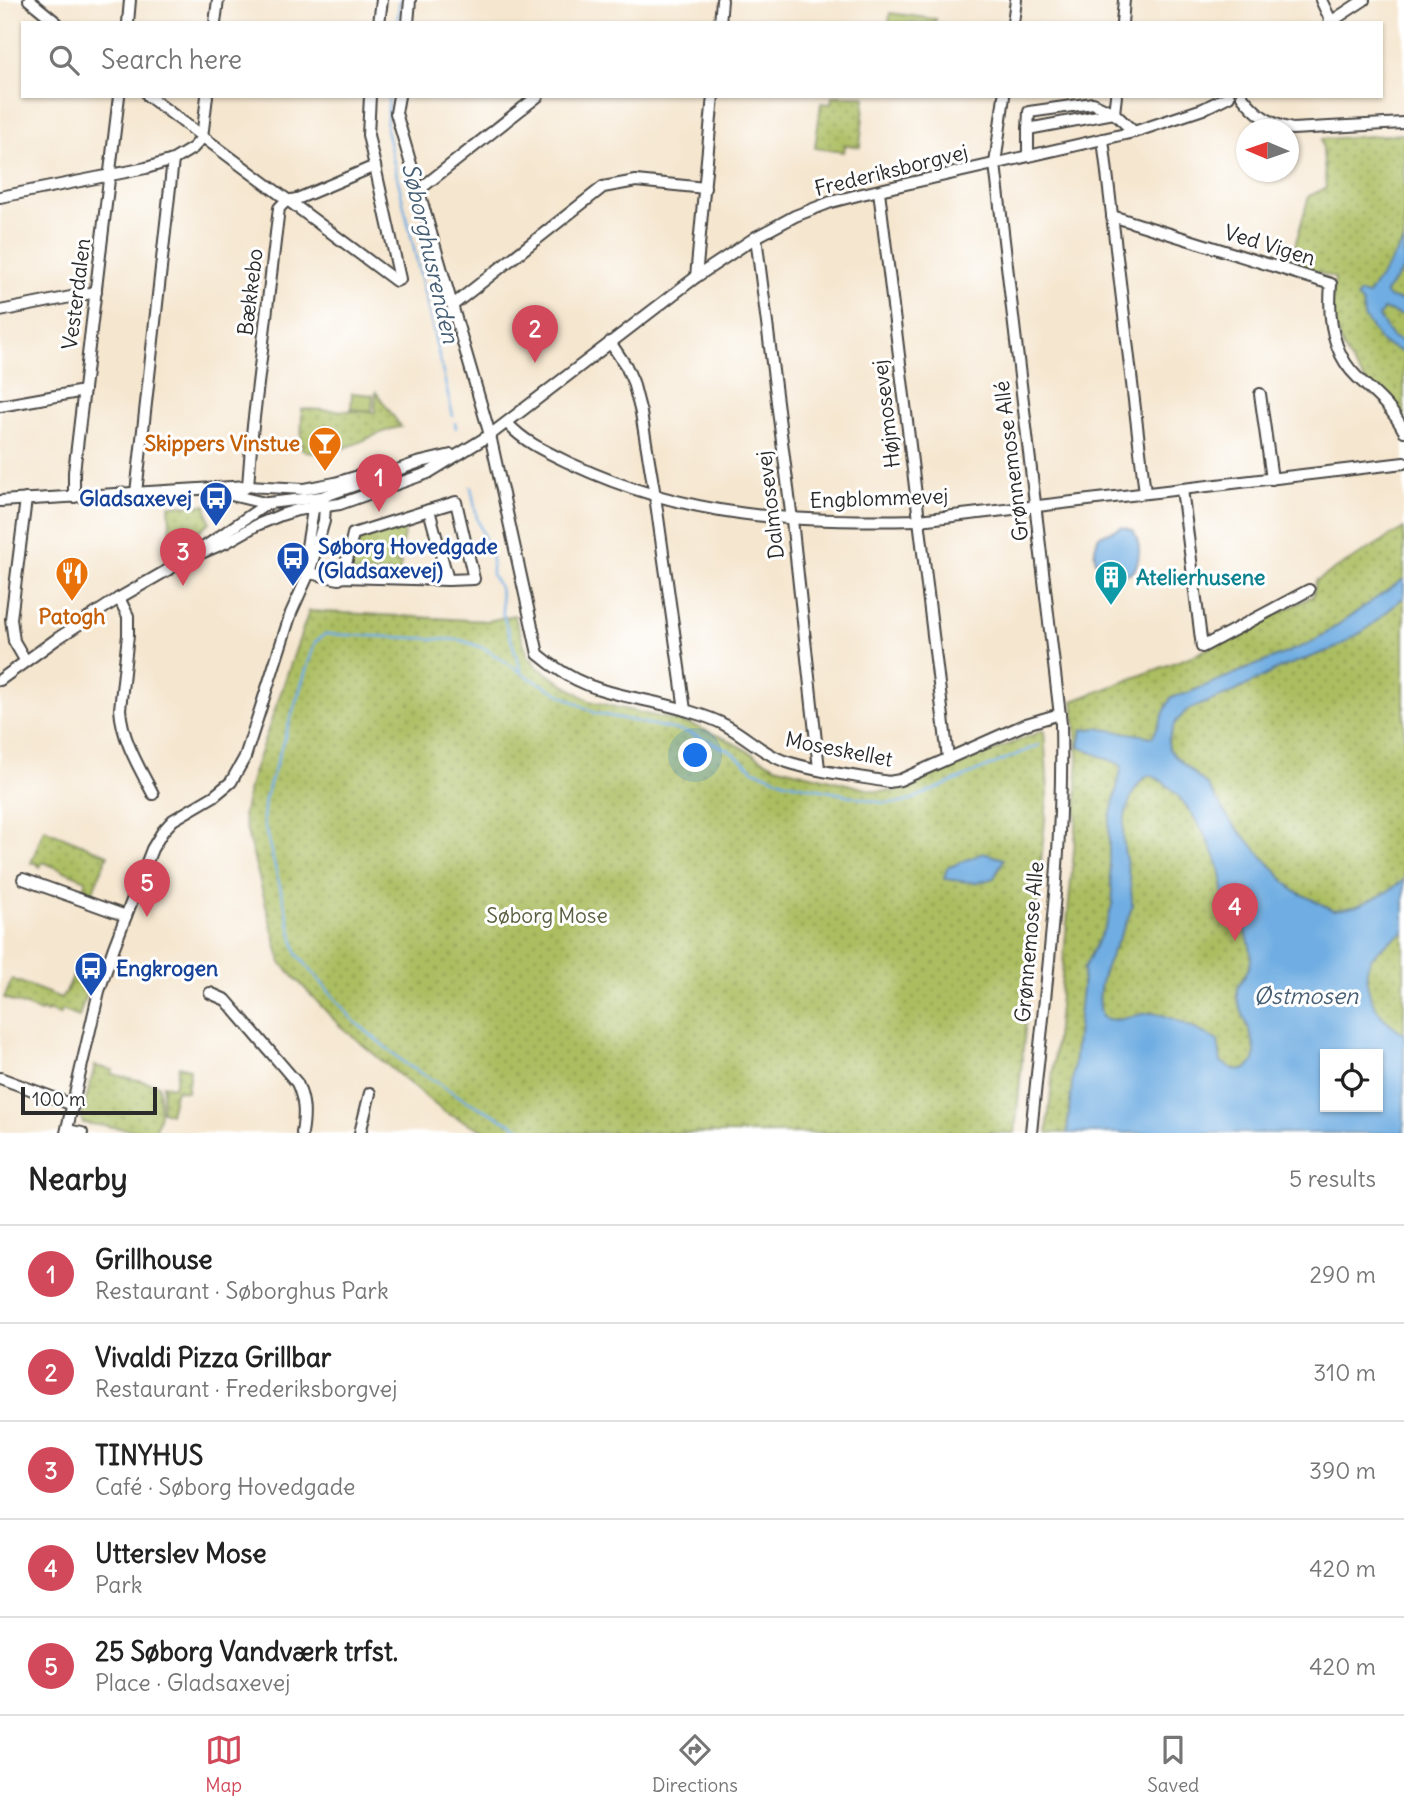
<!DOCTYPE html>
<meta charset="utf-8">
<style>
body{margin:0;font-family:Delius,sans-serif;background:#f6f6f6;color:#222}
.controls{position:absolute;right:21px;bottom:21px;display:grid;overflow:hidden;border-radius:0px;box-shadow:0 2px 5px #0004}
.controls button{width:63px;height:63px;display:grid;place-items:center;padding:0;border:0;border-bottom:2px solid #e0e0e0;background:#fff;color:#222;font:35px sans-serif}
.compass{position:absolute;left:1236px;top:119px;width:63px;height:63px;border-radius:50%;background:#fff;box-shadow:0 2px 5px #0004;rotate:272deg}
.scale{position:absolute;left:21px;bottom:18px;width:136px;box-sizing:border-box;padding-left:7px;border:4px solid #2b2b2b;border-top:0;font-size:19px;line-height:24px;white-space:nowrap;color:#2b2b2b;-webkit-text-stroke:5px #fff;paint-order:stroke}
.you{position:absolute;left:696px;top:756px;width:24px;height:24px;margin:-18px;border:5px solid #fff;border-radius:50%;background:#1a73e8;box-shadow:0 0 0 10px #1a73e833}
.badge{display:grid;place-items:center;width:46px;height:46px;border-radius:50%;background:#d1495b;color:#fff;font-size:23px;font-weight:700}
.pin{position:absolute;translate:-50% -58px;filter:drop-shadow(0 2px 4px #0008)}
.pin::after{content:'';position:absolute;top:37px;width:24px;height:21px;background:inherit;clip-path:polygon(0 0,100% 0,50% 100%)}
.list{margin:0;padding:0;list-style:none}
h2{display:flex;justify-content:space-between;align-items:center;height:91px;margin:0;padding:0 28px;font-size:30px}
h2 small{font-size:23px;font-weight:400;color:#767676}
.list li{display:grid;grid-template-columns:46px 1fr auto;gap:21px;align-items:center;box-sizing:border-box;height:98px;padding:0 28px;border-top:2px solid #e0e0e0}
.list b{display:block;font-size:26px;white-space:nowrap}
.list p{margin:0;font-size:23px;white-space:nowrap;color:#767676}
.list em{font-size:23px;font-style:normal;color:#767676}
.icon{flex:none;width:38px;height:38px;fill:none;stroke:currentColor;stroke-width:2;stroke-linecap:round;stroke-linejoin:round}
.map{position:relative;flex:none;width:1404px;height:1133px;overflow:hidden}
.search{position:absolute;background:#fff;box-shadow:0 2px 5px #0004;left:21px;right:21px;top:21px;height:77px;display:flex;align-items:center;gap:18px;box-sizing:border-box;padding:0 24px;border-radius:0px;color:#767676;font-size:26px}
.sheet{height:581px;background:#fff}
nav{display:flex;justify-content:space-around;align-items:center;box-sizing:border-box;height:98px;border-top:2px solid #e0e0e0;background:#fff;font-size:19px;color:#767676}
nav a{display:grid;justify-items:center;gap:4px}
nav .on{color:#d1495b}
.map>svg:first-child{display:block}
.grass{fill:#abbd60;stroke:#6b7446;stroke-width:2}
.park{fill:url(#park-dots);stroke:#6b7446;stroke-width:2;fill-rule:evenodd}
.water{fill:#70ade2;stroke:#4e6c86;stroke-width:2;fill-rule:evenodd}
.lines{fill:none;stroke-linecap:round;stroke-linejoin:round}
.stream{stroke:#70ade2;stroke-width:2.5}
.minor-casing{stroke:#494744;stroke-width:14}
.minor{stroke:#fff;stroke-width:10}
.labels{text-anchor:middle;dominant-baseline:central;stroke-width:6;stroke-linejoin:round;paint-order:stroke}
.street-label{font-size:21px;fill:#2b2b2b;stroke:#fff}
.food-label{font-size:21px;font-weight:bold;fill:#c56008;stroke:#fff;text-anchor:end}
.transit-label{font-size:21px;font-weight:bold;fill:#164399;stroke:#fff;text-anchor:start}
.culture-label{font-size:21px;font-weight:bold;fill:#0d838f;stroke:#fff;text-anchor:start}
.park-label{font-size:21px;fill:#585e3e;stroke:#fff}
.water-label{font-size:23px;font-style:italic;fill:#475f74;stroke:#fff}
</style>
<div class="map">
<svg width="1404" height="1133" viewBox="0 0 1404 1133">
<defs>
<pattern id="park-dots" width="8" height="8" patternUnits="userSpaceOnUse" patternTransform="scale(1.75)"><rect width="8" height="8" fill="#abbd60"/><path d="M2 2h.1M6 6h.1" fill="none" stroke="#8b9a4f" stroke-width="1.8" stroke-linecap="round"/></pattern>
</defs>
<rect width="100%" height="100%" fill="#fff"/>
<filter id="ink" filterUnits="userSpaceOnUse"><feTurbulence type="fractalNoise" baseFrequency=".0143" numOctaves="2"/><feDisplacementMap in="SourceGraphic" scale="14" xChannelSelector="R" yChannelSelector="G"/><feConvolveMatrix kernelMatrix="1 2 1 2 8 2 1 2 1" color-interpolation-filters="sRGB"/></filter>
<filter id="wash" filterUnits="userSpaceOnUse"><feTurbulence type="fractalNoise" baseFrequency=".00686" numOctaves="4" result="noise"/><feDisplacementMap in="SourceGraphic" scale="28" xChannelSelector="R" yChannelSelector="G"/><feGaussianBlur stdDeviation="1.57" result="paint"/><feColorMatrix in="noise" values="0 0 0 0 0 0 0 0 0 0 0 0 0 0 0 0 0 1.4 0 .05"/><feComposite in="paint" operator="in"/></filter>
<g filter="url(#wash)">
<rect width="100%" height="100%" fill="#f5e6cf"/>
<g class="grass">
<path d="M 890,13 L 936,19 L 935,23 L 889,23 Z"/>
<path d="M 352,393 L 373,395 L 372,411 L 351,409 Z"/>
</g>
<g class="park">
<path d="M 832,96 L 865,96 L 860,147 L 845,145 L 844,152 L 815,148 L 821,103 L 831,104 Z"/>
<path d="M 1404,134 L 1404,424 C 1373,389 1334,355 1332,305 C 1332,296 1334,286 1335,278 L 1290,263 L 1309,196 L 1326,188 L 1322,139 Z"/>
<path d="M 376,392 L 401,427 C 375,429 327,468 301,448 L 302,409 L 375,412 Z"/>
<path d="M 169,505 L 206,505 L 210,522 L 171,553 Z"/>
<path d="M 404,526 C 406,535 401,543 400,552 L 397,553 L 397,563 L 401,563 L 399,573 L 349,572 L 359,539 Z"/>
<path d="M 1404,528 L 1404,1133 L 1047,1133 L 1076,828 L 1078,754 L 1073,701 L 1197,654 L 1313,596 L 1316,581 ZM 1325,1054 L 1378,1054 L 1378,1107 L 1325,1107 Z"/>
<path d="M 309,611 L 488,621 L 514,615 L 528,655 L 537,667 L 590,701 L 690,724 L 724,738 L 775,766 L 875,791 L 897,791 L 1044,730 L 1048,790 L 1015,1133 L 489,1133 L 444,1112 L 339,1025 L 281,963 L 243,816 L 251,779 Z"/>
<path d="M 44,829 L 108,855 L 91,895 L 82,891 L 86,880 L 43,862 L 40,867 L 36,863 L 31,863 Z"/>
<path d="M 80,969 L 92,974 L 79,1017 L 62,1010 L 60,1015 L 48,1010 L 47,1013 L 42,1010 L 41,1012 L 4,998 L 12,979 L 61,998 L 63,995 L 65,995 L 75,971 Z"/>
<path d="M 95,1066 L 113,1070 L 112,1074 L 159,1085 L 160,1114 L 155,1133 L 83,1123 L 81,1118 Z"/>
<path d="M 179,1066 L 190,1069 L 187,1092 L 176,1090 L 170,1114 L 162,1111 L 163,1085 L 174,1087 Z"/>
</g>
<g class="water">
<path d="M 1404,242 L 1404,269 L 1385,292 L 1388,297 L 1404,301 L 1404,316 L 1383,309 L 1379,317 L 1392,337 L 1404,342 L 1404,353 L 1382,343 L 1364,317 L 1362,303 L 1357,298 L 1359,293 L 1368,295 Z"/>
<path d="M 1122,527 L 1133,530 C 1141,545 1141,556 1134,571 C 1122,577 1113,575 1100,571 C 1093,558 1093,550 1099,536 Z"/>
<path d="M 1404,579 L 1404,597 L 1368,628 L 1336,648 L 1280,668 L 1234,692 L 1187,710 L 1175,723 L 1168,741 L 1169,749 L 1175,756 L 1207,785 L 1231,822 L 1293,890 L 1333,910 L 1343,909 L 1357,906 L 1384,894 L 1404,880 L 1404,932 C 1393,939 1381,946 1373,956 C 1359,974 1370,1002 1383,1017 C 1389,1024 1398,1028 1404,1035 L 1404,1133 L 1067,1133 L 1084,968 L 1107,923 L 1113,901 L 1109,862 L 1109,823 L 1122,765 L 1079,747 L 1082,730 L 1097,728 L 1153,737 L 1171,697 L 1185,694 L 1313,642 ZM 1149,775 C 1180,784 1211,841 1220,870 C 1224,880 1221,892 1225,902 C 1227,908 1235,912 1238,918 C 1245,928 1250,941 1251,953 C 1253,975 1235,979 1237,996 C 1239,1014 1266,1052 1250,1066 C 1240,1075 1231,1068 1221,1062 L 1218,1041 C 1204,1033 1166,1013 1151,1013 C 1135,1013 1118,1025 1102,1017 C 1090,976 1121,944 1132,907 C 1133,868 1113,843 1130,800 C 1134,790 1139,780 1149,775 ZM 1378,1054 L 1378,1107 L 1325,1107 L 1325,1054 Z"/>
<path d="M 983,853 L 1004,859 L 994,878 L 977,883 L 944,879 L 947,868 Z"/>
</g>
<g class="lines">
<g class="stream">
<path d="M 397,23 L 400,0"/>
<path d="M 389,96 L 386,129 L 453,416"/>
<path d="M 455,423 L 456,428"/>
<path d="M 471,487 L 477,518 L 492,559 L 492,575 L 500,588 L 503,615 L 522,673"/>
<path d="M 530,1133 L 467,1101 L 406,1064 L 354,1021 L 297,954 L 263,820 L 265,799 L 315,642 L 325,634 L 460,640 L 484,648 L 530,678 L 595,713 L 687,732 L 729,750 L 754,770 L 786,782 L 883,803 L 903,803 L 1039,745"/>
</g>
</g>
</g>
<g filter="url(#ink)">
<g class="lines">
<defs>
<g id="minor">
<path d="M 29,0 L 57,23"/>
<path d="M 1321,0 L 1331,21"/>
<path d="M 128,23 L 130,0"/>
<path d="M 215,23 L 218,0"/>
<path d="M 379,23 L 382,0"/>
<path d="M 408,23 L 410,0"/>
<path d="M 720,23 L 722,0"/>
<path d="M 1013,23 L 1016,0"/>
<path d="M 1122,23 L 1124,0"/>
<path d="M 1329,23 L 1364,0"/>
<path d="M 148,96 L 396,281 L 400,279 L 368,135 L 370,96"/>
<path d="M 399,96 L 396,113 L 490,435 L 538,654 C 588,697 626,693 685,710 C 698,714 713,718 725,725 C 746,736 762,753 784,761 C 817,772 855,776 889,782 L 900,780 L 1026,724 L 1060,714"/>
<path d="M 1004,96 L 995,164 L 1061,724 C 1064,860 1044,998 1031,1133"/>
<path d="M 1242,96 C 1256,114 1269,124 1292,129 L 1404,123"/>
<path d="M 1114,113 L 1116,96"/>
<path d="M 1028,129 L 1029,112 L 1093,103 L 1114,113 L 1134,132"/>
<path d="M 1103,139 L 1145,493"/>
<path d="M 1028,156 L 1028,129 L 1114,113"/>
<path d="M 420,189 L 538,96"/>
<path d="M 879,191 L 948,758"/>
<path d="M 0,197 L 146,168 L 173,160 L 193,148 L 202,138 L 207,96"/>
<path d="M 1112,216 L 1331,284 C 1328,317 1332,353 1357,377 C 1377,396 1391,406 1404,431"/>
<path d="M 756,237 L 792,520 L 819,769"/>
<path d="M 696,277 L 713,96"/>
<path d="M 453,305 L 603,187 L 636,181 L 705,188"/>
<path d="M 0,311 L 96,292"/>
<path d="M 610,342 L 626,366 L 633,382 L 641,413 L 655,496 L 685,710"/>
<path d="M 1260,394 L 1272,479"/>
<path d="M 0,406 L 84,391"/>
<path d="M 507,423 C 526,444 549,453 574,465 C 688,518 795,523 919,520 L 1404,463"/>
<path d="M 1182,489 L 1202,647 L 1309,590"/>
<path d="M 136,493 L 173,160"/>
<path d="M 231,495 L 269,504"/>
<path d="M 234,495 L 248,486 L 252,434 L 279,208 L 286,201 L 297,199 L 375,166"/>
<path d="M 74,497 L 74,472 L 119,96"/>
<path d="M 0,501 L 248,486 L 304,489 L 335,483 L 372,472"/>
<path d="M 429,510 L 456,502 L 474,579 L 448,580"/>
<path d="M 187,559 L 227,542 L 257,525 L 281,515 L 297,510 L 340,504 L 428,473 L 490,435 L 696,277 L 756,237 L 795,216 L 831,202 L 862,194 L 1134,132 L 1203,109 L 1229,96"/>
<path d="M 303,571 L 314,504"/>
<path d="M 309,573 L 339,579 L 343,577 L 448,580 L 429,510 L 353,534 L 343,577"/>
<path d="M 119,598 L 128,616 L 128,635 L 120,709 C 122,740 139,767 153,794"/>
<path d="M 25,660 L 14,641 L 11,619 L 26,499"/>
<path d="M 0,680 L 58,638 L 119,598 L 187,559 L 268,503 L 322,497 L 417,463 L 451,455"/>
<path d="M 23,879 L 126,916"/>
<path d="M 210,993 L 226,1000 L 297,1083 C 305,1101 305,1114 302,1133"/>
<path d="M 0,1078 L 73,1105"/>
<path d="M 67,1130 L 82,1133"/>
<path d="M 66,1133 L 99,991 L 114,947 L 152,849 L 163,831 L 173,820 L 214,796 L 231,782 L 245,757 L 291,613 L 309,573 L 324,521 L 325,506 L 322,497"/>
<path d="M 360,1133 L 370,1093"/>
</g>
</defs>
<use href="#minor" class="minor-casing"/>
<use href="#minor" class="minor"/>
</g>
</g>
<defs>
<symbol id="bar-pin" viewBox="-11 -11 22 30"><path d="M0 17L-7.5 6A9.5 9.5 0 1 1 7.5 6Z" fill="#e8710a" stroke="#fff"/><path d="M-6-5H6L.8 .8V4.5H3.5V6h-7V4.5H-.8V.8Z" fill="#fff"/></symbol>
<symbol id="bus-pin" viewBox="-11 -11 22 30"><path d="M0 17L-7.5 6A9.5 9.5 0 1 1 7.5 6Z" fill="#1a4fb4" stroke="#fff"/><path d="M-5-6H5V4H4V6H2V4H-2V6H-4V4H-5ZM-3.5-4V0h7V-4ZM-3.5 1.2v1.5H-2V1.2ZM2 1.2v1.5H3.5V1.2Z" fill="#fff"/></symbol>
<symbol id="restaurant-pin" viewBox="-11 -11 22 30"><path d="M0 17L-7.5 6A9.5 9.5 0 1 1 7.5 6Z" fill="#e8710a" stroke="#fff"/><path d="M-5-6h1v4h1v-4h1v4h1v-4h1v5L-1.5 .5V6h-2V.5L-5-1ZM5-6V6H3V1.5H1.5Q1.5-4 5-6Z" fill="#fff"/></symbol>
<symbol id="building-pin" viewBox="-11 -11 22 30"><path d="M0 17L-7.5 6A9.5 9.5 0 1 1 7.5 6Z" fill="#0f9aa8" stroke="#fff"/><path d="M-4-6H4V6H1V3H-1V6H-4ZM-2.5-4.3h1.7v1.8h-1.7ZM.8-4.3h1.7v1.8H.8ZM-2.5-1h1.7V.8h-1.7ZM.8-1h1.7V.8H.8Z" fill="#fff"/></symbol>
</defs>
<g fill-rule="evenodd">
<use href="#bar-pin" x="306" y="424" width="38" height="52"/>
<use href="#bus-pin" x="197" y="479" width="38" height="52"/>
<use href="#bus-pin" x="274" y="539" width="38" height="52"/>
<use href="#restaurant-pin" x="53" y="554" width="38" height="52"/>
<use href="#building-pin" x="1092" y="558" width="38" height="52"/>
<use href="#bus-pin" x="72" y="949" width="38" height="52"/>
</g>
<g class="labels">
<g class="street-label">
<text transform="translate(891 170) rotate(-14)">Frederiksborgvej</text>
<text transform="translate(1270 245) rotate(17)">Ved Vigen</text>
<text transform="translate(250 292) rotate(-83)">Bækkebo</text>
<text transform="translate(76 294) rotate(-83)">Vesterdalen</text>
<text transform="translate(886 414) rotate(-97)">Højmosevej</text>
<text transform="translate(1011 461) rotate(-97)">Grønnemose Allé</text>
<text transform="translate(879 498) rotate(-2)">Engblommevej</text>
<text transform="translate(770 505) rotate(-97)">Dalmosevej</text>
<text transform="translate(839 749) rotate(11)">Moseskellet</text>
<text transform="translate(1029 942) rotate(-85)">Grønnemose Alle</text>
</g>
<g class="food-label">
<text x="300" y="443">Skippers Vinstue</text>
<text x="72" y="616" text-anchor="middle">Patogh</text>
</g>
<g class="transit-label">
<text x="192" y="498" text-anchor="end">Gladsaxevej</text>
<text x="318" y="546">Søborg Hovedgade<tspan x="318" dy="24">(Gladsaxevej)</tspan></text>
<text x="116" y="968">Engkrogen</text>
</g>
<g class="culture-label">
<text x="1136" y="577">Atelierhusene</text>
</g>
<g class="park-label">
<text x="547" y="915">Søborg Mose</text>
</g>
<g class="water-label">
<text transform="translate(431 253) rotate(77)">Søborghusrenden</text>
<text x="1306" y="995">Østmosen</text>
</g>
</g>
</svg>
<div class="controls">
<button><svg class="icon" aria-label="locate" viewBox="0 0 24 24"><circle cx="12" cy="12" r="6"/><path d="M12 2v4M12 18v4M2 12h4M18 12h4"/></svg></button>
</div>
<svg class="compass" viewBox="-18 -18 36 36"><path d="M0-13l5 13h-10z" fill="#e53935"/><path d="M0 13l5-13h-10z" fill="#767676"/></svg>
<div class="scale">100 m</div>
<div class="you"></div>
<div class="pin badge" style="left:379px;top:512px">1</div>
<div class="pin badge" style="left:535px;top:363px">2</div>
<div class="pin badge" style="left:183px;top:586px">3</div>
<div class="pin badge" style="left:1235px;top:941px">4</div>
<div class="pin badge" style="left:147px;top:917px">5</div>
<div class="search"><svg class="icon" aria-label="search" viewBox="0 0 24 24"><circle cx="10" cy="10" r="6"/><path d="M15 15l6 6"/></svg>Search here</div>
</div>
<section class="sheet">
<h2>Nearby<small>5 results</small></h2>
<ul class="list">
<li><span class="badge">1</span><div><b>Grillhouse</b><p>Restaurant · Søborghus Park</p></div><em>290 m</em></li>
<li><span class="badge">2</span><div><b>Vivaldi Pizza Grillbar</b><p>Restaurant · Frederiksborgvej</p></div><em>310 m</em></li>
<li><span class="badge">3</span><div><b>TINYHUS</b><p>Café · Søborg Hovedgade</p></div><em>390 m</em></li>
<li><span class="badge">4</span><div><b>Utterslev Mose</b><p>Park</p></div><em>420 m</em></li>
<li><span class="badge">5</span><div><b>25 Søborg Vandværk trfst.</b><p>Place · Gladsaxevej</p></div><em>420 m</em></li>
</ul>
</section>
<nav>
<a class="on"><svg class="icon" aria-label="map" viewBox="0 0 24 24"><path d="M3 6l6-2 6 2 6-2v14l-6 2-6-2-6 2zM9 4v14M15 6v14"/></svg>Map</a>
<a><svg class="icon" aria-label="directions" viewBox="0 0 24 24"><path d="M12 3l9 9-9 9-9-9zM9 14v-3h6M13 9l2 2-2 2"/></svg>Directions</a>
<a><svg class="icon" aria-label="saved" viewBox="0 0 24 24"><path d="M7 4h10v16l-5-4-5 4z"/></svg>Saved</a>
</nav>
